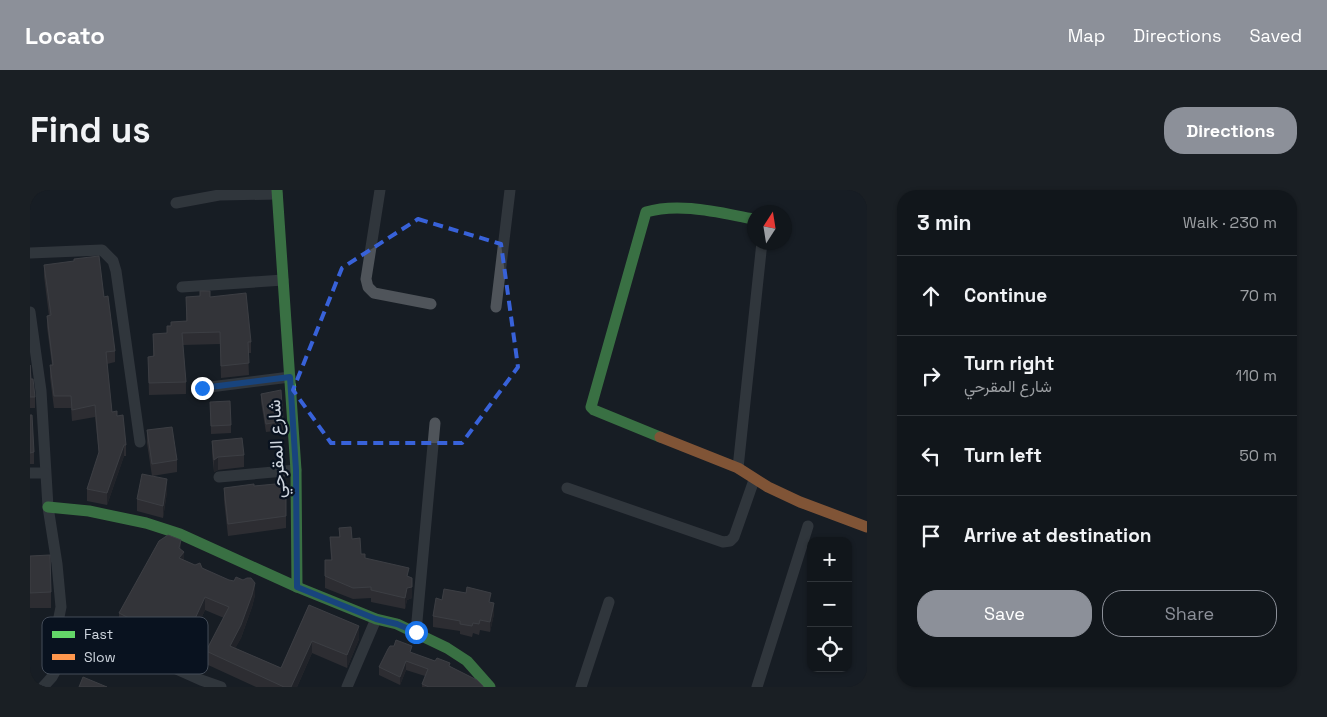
<!DOCTYPE html>
<meta charset="utf-8">
<style>
body{margin:0;font-family:"Space Grotesk",Vazirmatn,sans-serif;background:#1a1f24;color:#f1f3f6}
.controls{position:absolute;right:15px;bottom:15px;display:grid;overflow:hidden;border-radius:10px;box-shadow:0 1px 4px #0004}
.controls button{width:45px;height:45px;display:grid;place-items:center;padding:0;border:0;border-bottom:1px solid #30353a;background:#11161b;color:#f1f3f6;font:25px sans-serif}
.compass{position:absolute;left:717px;top:15px;width:45px;height:45px;border-radius:50%;background:#11161b;box-shadow:0 1px 4px #0004;rotate:12deg}
.stop{position:absolute;width:15px;height:15px;margin:-11px;border:4px solid #1a73e8;border-radius:50%;background:#fff}
.stop.end{background:#1a73e8;border-color:#fff;box-shadow:0 1px 5px #0008}
.list{margin:0;padding:0;list-style:none}
h2{display:flex;justify-content:space-between;align-items:center;height:65px;margin:0;padding:0 20px;font-size:21px}
h2 small{font-size:16px;font-weight:400;color:#9c9fa3}
.list li{display:grid;grid-template-columns:32px 1fr auto;gap:15px;align-items:center;box-sizing:border-box;height:80px;padding:0 20px;border-top:1px solid #30353a}
.list b{display:block;font-size:19px;white-space:nowrap}
.list p{margin:0;font-size:16px;white-space:nowrap;color:#9c9fa3}
.list em{font-size:16px;font-style:normal;color:#9c9fa3}
.actions{display:flex;gap:10px;padding:15px 20px}
.actions a{flex:1;padding:11px 0;border:1px solid #8c9099;border-radius:20px;text-align:center;font-size:18px;color:#8c9099}
.actions .main{background:#8c9099;color:#fff}
.icon{flex:none;width:28px;height:28px;fill:none;stroke:currentColor;stroke-width:2;stroke-linecap:round;stroke-linejoin:round}
.map{position:relative;flex:none;width:837px;height:497px;overflow:hidden;border-radius:20px}
header{display:flex;align-items:center;gap:30px;box-sizing:border-box;height:70px;padding:0 25px;background:#8c9099;color:#fff}
header strong{font-size:24px}
nav{display:flex;gap:28px;margin-inline-start:auto;font-size:18px}
.intro{display:flex;align-items:center;justify-content:space-between;box-sizing:border-box;height:120px;padding:0 30px}
h1{margin:0;font-size:35px}
.button{padding:12px 22px;border-radius:20px;background:#8c9099;color:#fff;font-size:18px;font-weight:700}
main{display:flex;gap:30px;padding:0 30px}
aside{flex:1;background:#11161b;border-radius:20px;box-shadow:0 1px 4px #0004}
.map>svg:first-child{display:block}
.lines{fill:none;stroke-linecap:round;stroke-linejoin:round}
.street{stroke:#4f545a;stroke-width:11}
.fast{stroke:#63d668;stroke-width:11}
.slow{stroke:#ff974d;stroke-width:11}
.wall{fill:#474143}
.shaded-wall{fill:#2e2c2f}
.building{fill:#565153;stroke:#686669}
.route{stroke:#1a73e8;stroke-width:6}
.marked{fill:none;stroke:#3862d9;stroke-width:4;stroke-dasharray:10 6;stroke-linejoin:round}
.labels{text-anchor:middle;dominant-baseline:central;stroke-width:4.5;stroke-linejoin:round;paint-order:stroke}
.street-label{font-size:18px;fill:#ced5de;stroke:#09121f}
.key{fill:#09121f;stroke:#444c58;stroke-width:1}
.key-label{font-size:14px;fill:#ced5de}
</style>
<header>
<strong>Locato</strong>
<nav><a>Map</a><a>Directions</a><a>Saved</a></nav>
</header>
<div class="intro"><h1>Find us</h1><a class="button">Directions</a></div>
<main>
<div class="map">
<svg width="837" height="497" viewBox="0 0 837 497">
<rect width="100%" height="100%" fill="#171d24"/>
<g class="lines">
<g class="street">
<path d="M 350,0 L 336,89 L 338,97 L 344,103 L 401,114"/>
<path d="M 146,13 L 189,5 L 247,4"/>
<path d="M 0,63 L 72,60 L 83,71 L 86,81 L 110,252"/>
<path d="M 152,97 L 253,90"/>
<path d="M 466,117 L 480,0"/>
<path d="M 0,122 L 11,201 L 18,317 L 27,374 L 31,417 L 25,447 L 27,478"/>
<path d="M 172,198 L 260,187"/>
<path d="M 708,278 L 732,52"/>
<path d="M 0,283 L 15,283"/>
<path d="M 189,287 L 266,280"/>
<path d="M 537,298 L 693,352 L 700,351 L 704,347 L 724,290"/>
<path d="M 386,442 L 405,233"/>
<path d="M 13,497 L 22,487 L 27,478 L 61,441 L 171,490 L 191,497"/>
<path d="M 317,497 L 346,429"/>
<path d="M 551,497 L 579,412"/>
<path d="M 727,497 L 778,336"/>
</g>
<g class="fast">
<path d="M 247,0 L 266,280 L 267,397"/>
<path d="M 630,247 L 564,220 L 561,217 L 616,22 C 650,12 690,23 724,29"/>
<path d="M 18,317 L 59,321 L 116,333 L 150,344 L 267,397 L 346,429 L 367,434 L 417,458 L 437,471 L 460,497"/>
</g>
<path class="slow" d="M 630,247 L 708,278 L 738,297 L 770,312 L 837,337"/>
</g>
<g class="wall">
<path d="M 14,75 L 74,107 L 85,161 L 85,172 L 77,174 L 82,222 L 87,226 L 96,255 L 96,266 L 94,266 L 77,315 L 57,311 L 57,299 L 69,265 L 65,227 L 42,231 L 41,218 L 24,218 L 20,187 L 20,175 L 22,175 L 17,137 L 17,126 L 19,126 L 14,86 Z"/>
<path d="M 156,107 L 180,107 L 221,152 L 221,163 L 218,163 L 219,185 L 191,188 L 190,154 L 153,155 L 156,192 L 156,204 L 119,205 L 118,167 L 123,166 L 123,144 L 137,143 L 141,136 L 156,131 Z"/>
<path d="M 0,175 L 1,189 L 5,207 L 5,218 L 0,218 Z"/>
<path d="M 231,204 L 253,231 L 253,240 L 236,242 L 231,212 Z"/>
<path d="M 180,212 L 201,235 L 201,243 L 181,244 Z"/>
<path d="M 0,225 L 4,262 L 4,274 L 0,274 Z"/>
<path d="M 117,240 L 147,270 L 147,282 L 122,286 L 117,253 Z"/>
<path d="M 182,251 L 214,265 L 214,277 L 188,280 L 184,282 L 182,263 Z"/>
<path d="M 256,293 L 256,338 L 198,346 L 194,310 L 194,298 L 224,296 Z"/>
<path d="M 137,302 L 133,328 L 107,321 L 107,309 Z"/>
<path d="M 309,338 L 322,349 L 331,364 L 335,368 L 379,387 L 382,399 L 382,408 L 377,410 L 375,419 L 341,412 L 341,408 L 323,409 L 295,398 L 295,370 L 301,370 L 300,347 L 309,347 Z"/>
<path d="M 151,360 L 154,370 L 165,375 L 172,378 L 225,405 L 222,417 L 211,448 L 205,458 L 251,478 L 279,415 L 329,449 L 317,478 L 282,463 L 267,497 L 226,497 L 176,474 L 176,461 L 194,428 L 175,420 L 157,459 L 120,442 L 117,450 L 89,436 L 89,423 Z"/>
<path d="M 0,366 L 21,402 L 21,418 L 0,418 Z"/>
<path d="M 412,410 L 461,413 L 464,424 L 460,442 L 450,440 L 449,445 L 443,443 L 442,447 L 430,444 L 430,441 L 403,437 L 403,426 Z"/>
<path d="M 382,463 L 420,476 L 453,497 L 392,497 L 392,494 L 395,486 L 376,480 L 370,495 L 349,485 L 349,477 Z"/>
</g>
<g class="shaded-wall">
<path d="M 94,255 L 94,266 L 77,315 L 77,303 Z"/>
<path d="M 188,267 L 188,280 L 184,282 L 184,270 Z"/>
<path d="M 137,289 L 137,302 L 133,328 L 133,316 Z"/>
<path d="M 151,350 L 151,362 L 154,362 L 154,375 L 149,381 L 149,358 Z"/>
<path d="M 382,388 L 382,408 L 377,410 L 375,419 L 375,408 L 377,398 Z"/>
<path d="M 225,393 L 225,405 L 222,417 L 211,448 L 200,468 L 200,456 Z"/>
<path d="M 175,407 L 175,420 L 157,459 L 157,446 Z"/>
<path d="M 464,413 L 464,424 L 460,442 L 460,432 Z"/>
<path d="M 120,429 L 120,442 L 117,450 L 117,437 Z"/>
<path d="M 329,436 L 329,449 L 317,478 L 317,465 Z"/>
<path d="M 282,451 L 282,463 L 267,497 L 261,497 Z"/>
<path d="M 376,471 L 376,480 L 370,495 L 370,487 Z"/>
</g>
<g class="building">
<path d="M 69,66 L 74,107 L 78,106 L 85,161 L 76,162 L 82,222 L 87,221 L 87,226 L 93,225 L 96,255 L 94,255 L 77,303 L 57,299 L 69,262 L 65,215 L 42,220 L 41,206 L 24,206 L 20,175 L 23,175 L 17,126 L 21,125 L 14,75 L 44,71 L 44,69 Z"/>
<path d="M 170,101 L 180,101 L 180,107 L 216,103 L 221,152 L 218,152 L 219,173 L 191,176 L 190,142 L 152,143 L 156,192 L 119,193 L 118,167 L 124,166 L 123,144 L 137,143 L 137,136 L 141,136 L 141,132 L 157,131 L 156,107 L 170,106 Z"/>
<path d="M 0,175 L 1,189 L 3,189 L 5,207 L 0,207 Z"/>
<path d="M 251,200 L 253,231 L 236,234 L 231,204 Z"/>
<path d="M 200,211 L 201,235 L 181,236 L 180,212 Z"/>
<path d="M 0,225 L 2,225 L 4,262 L 0,263 Z"/>
<path d="M 142,237 L 147,270 L 122,274 L 117,240 Z"/>
<path d="M 212,248 L 214,265 L 188,267 L 184,270 L 182,251 Z"/>
<path d="M 112,284 L 137,289 L 133,316 L 107,309 Z"/>
<path d="M 256,293 L 256,326 L 198,334 L 194,298 L 224,294 L 224,296 Z"/>
<path d="M 321,337 L 322,349 L 330,348 L 331,364 L 335,364 L 335,368 L 379,378 L 377,386 L 382,388 L 382,397 L 377,398 L 375,408 L 341,400 L 341,397 L 323,398 L 295,386 L 295,370 L 302,370 L 300,347 L 310,347 L 309,338 Z"/>
<path d="M 138,345 L 151,350 L 149,358 L 154,362 L 149,368 L 165,375 L 170,373 L 172,378 L 199,390 L 204,391 L 206,387 L 213,390 L 217,388 L 221,388 L 225,393 L 222,405 L 211,435 L 200,456 L 251,478 L 279,415 L 329,436 L 317,465 L 282,451 L 261,497 L 254,497 L 176,461 L 199,417 L 175,407 L 157,446 L 120,429 L 117,437 L 89,423 L 129,351 Z"/>
<path d="M 20,365 L 21,402 L 0,403 L 0,366 Z"/>
<path d="M 437,397 L 461,403 L 459,412 L 464,413 L 460,432 L 450,430 L 449,434 L 443,433 L 442,436 L 430,434 L 430,431 L 403,426 L 406,408 L 412,410 L 414,399 L 436,403 Z"/>
<path d="M 366,450 L 382,456 L 380,462 L 405,471 L 407,468 L 420,473 L 419,476 L 447,490 L 453,496 L 453,497 L 399,497 L 392,494 L 398,479 L 376,471 L 370,487 L 349,477 L 358,459 L 360,456 L 364,456 Z"/>
<path d="M 53,487 L 77,497 L 49,497 Z"/>
</g>
<g class="lines">
<path class="route" d="M 172,198 L 260,187 L 266,280 L 267,397 L 346,429 L 367,434 L 386,442"/>
</g>
<path d="M0 0H837V497H0ZM 388,29 L 471,54 L 488,177 L 432,253 L 301,253 L 263,200 L 312,78 Z" fill="#171d24" fill-opacity=".55" fill-rule="evenodd"/>
<path class="marked" d="M 388,29 L 471,54 L 488,177 L 432,253 L 301,253 L 263,200 L 312,78 Z"/>
<g class="labels">
<g class="street-label">
<text transform="translate(246 259) rotate(-93)">شارع المقرحي</text>
</g>
</g>
<rect x="12" y="427" width="166" height="57" rx="8" class="key"/>
<rect x="22" y="441" width="23" height="7" fill="#63d668"/>
<rect x="22" y="464" width="23" height="6" fill="#ff974d"/>
<g class="key-label">
<text x="54" y="449">Fast</text>
<text x="54" y="472">Slow</text>
</g>
</svg>
<div class="controls">
<button>+</button>
<button>−</button>
<button><svg class="icon" aria-label="locate" viewBox="0 0 24 24"><circle cx="12" cy="12" r="6"/><path d="M12 2v4M12 18v4M2 12h4M18 12h4"/></svg></button>
</div>
<svg class="compass" viewBox="-18 -18 36 36"><path d="M0-13l5 13h-10z" fill="#e53935"/><path d="M0 13l5-13h-10z" fill="#9c9fa3"/></svg>
<div class="stop" style="left:386px;top:442px"></div>
<div class="stop end" style="left:172px;top:198px"></div>
</div>
<aside>
<h2>3 min<small>Walk · 230 m</small></h2>
<ul class="list">
<li><svg class="icon" aria-label="ahead" viewBox="0 0 24 24"><path d="M12 20V5M6 11l6-6 6 6"/></svg><div><b>Continue</b></div><em>70 m</em></li>
<li><svg class="icon" aria-label="right" viewBox="0 0 24 24"><path d="M7 20v-9h11M14 6l5 5-5 5"/></svg><div><b>Turn right</b><p>شارع المقرحي</p></div><em>110 m</em></li>
<li><svg class="icon" aria-label="left" viewBox="0 0 24 24"><path d="M17 20v-9H6M10 6l-5 5 5 5"/></svg><div><b>Turn left</b></div><em>50 m</em></li>
<li><svg class="icon" aria-label="arrive" viewBox="0 0 24 24"><path d="M6 21V4h12l-3 4 3 4H6"/></svg><div><b>Arrive at destination</b></div></li>
</ul>
<div class="actions"><a class="main">Save</a><a>Share</a></div>
</aside>
</main>
